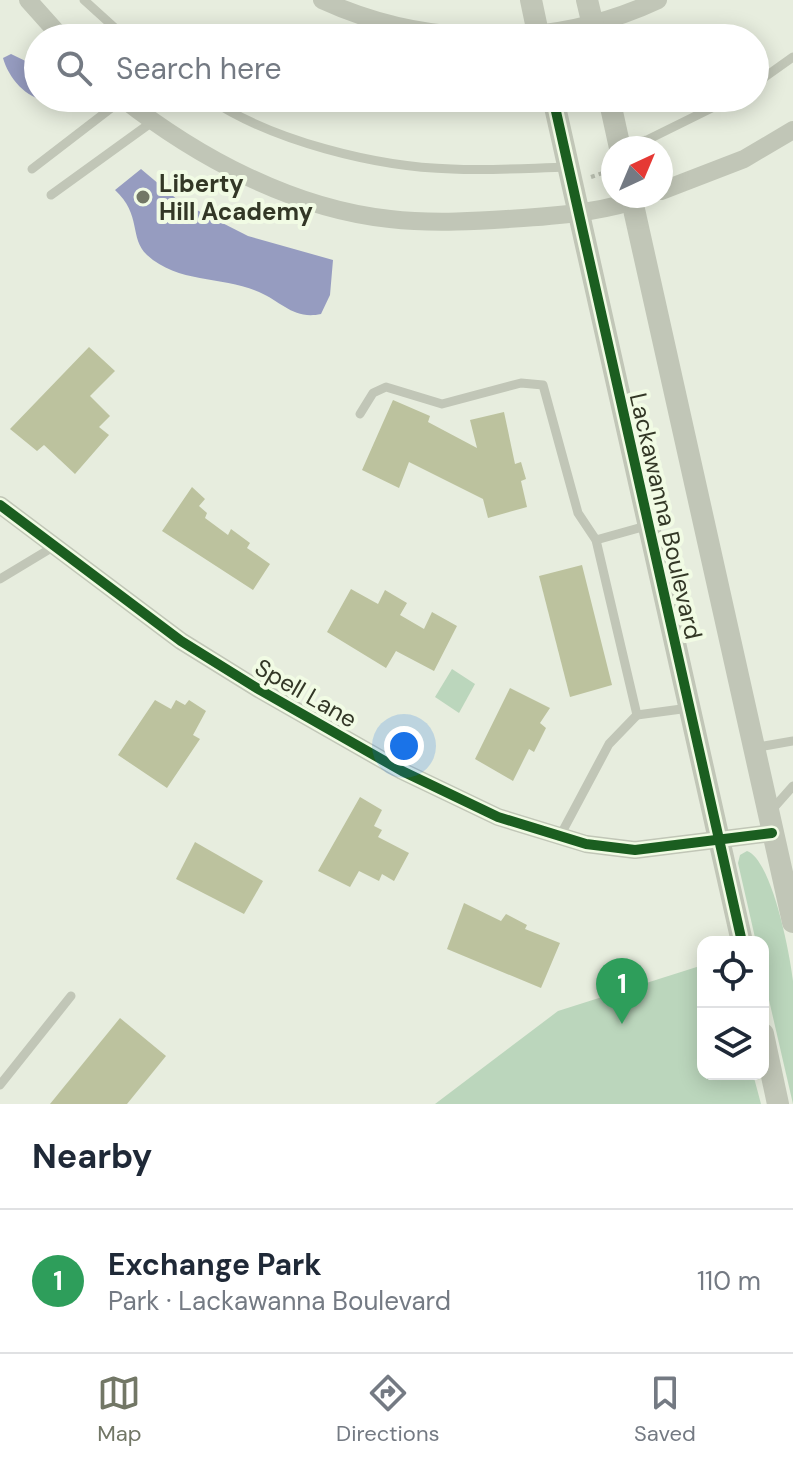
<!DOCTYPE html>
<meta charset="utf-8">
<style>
body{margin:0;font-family:"DM Sans",sans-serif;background:#f6f6f7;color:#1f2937}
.controls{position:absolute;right:24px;bottom:24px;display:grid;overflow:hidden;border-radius:16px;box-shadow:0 4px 20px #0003}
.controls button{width:72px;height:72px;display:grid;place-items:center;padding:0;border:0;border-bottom:2px solid #e0e1e3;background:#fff;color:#1f2937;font:40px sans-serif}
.compass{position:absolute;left:601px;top:136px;width:72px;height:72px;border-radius:50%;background:#fff;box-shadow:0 4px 20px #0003;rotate:44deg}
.you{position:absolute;left:404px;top:746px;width:28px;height:28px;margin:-20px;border:6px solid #fff;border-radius:50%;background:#1a73e8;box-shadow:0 0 0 12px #1a73e833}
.badge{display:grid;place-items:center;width:52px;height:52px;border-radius:50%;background:#727766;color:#fff;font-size:26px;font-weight:700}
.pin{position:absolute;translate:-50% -66px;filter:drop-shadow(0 2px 4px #0008)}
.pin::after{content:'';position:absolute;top:42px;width:28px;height:24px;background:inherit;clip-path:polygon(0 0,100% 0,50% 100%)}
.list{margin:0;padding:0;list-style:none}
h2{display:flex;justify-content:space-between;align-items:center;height:104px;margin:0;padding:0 32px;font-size:34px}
h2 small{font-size:26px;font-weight:400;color:#747a83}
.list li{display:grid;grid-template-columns:52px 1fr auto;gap:24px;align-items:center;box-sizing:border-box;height:144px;padding:0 32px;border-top:2px solid #e0e1e3}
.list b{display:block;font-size:30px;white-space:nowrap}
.list p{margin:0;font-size:26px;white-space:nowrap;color:#747a83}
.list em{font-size:26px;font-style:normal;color:#747a83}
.icon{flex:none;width:44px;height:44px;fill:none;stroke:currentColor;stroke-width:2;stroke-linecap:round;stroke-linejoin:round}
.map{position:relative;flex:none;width:793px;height:1104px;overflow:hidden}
.search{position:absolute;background:#fff;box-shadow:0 4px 20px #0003;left:24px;right:24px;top:24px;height:88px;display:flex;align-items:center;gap:20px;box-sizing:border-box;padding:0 28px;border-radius:44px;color:#747a83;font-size:30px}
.sheet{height:248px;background:#fff}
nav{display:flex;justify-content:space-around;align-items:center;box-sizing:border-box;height:112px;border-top:2px solid #e0e1e3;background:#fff;font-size:22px;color:#747a83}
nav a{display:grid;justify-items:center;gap:4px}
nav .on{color:#727766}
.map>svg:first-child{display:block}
.green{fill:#bbd6bc}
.water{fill:#969cc0}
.building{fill:#bcc29e}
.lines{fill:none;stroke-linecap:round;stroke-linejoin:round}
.path{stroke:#b9beb0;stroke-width:4;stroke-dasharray:4 4;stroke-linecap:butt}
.service{stroke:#c1c6b7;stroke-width:9}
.minor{stroke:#c1c6b7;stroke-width:18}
.tertiary{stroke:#c1c6b7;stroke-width:22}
.cycleway-casing{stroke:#f1fbe4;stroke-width:15}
.cycleway{stroke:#1b5e20;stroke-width:10}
.poi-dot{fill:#727766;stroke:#f1fbe4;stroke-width:3}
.labels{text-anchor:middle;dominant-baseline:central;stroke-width:8;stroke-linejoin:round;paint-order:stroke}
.poi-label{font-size:24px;font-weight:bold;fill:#333726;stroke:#f1fbe4;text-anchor:start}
.street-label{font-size:24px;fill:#333726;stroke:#f1fbe4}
</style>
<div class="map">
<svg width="793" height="1104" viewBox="0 0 793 1104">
<rect width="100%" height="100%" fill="#e7edde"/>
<g class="green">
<path d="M 452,669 L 475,684 L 459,713 L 435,697 Z"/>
<path d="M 747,851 C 772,860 790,954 793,981 C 793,1021 793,1064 793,1104 L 763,974 L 763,942 L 756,942 L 738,863 L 740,855 Z"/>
<path d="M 703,965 L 703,1074 L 753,1074 L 761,1104 L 435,1104 L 558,1011 Z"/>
</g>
<g class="water">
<path d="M 11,54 L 38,67 L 38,98 L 47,100 C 27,100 8,77 3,58 Z"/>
<path d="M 141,169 L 179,201 L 248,236 L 333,260 L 330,295 L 321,314 C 294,320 282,302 259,292 C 223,276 179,284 147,255 C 129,238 142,215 115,190 Z"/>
</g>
<g class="building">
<path d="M 89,347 L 115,371 L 90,396 L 110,416 L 99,427 L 109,435 L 75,474 L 44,445 L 37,451 L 10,429 Z"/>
<path d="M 393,400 L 430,416 L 428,422 L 477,448 L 470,420 L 504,412 L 515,464 L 521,462 L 526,479 L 521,481 L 527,507 L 488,518 L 483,499 L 409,462 L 399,488 L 362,470 Z"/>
<path d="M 192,487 L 205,499 L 199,506 L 207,513 L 205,518 L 228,535 L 231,529 L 250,543 L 247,548 L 270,564 L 253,590 L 162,531 Z"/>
<path d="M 582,565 L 612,685 L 570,697 L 539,576 Z"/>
<path d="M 351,589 L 378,604 L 385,590 L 407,603 L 400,615 L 424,629 L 432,612 L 457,626 L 434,671 L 396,651 L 386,668 L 327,632 Z"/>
<path d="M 510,688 L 550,708 L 540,723 L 546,728 L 534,752 L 529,749 L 513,781 L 475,759 Z"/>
<path d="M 155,700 L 171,709 L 176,700 L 185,705 L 189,700 L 206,711 L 193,735 L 200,739 L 167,788 L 118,755 Z"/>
<path d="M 360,797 L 382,810 L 374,826 L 382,830 L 378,837 L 409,853 L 394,881 L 382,874 L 379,881 L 359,871 L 350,887 L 318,871 Z"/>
<path d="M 195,842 L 263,881 L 244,914 L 176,879 Z"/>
<path d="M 464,903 L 501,921 L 506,914 L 527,925 L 525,929 L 560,943 L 541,988 L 447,949 Z"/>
<path d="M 120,1018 L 166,1056 L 127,1104 L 50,1104 Z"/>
</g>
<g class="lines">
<path class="path" d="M 591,177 L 603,173"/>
<g class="service">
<path d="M 84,0 L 126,38"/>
<path d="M 755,84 L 793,57"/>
<path d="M 208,98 C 272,141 376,167 452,169 C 491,171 530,168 568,167"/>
<path d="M 619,146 L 647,140 L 732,98"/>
<path d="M 32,169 L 123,99"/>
<path d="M 51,195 L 152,122"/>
<path d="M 360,414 L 373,393 L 386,387 L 442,404 L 521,383 L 543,385 L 578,513 L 596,540 L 637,715 L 609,744 L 560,836"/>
<path d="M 596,540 L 646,526"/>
<path d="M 0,579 L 53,547"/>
<path d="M 637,715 L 689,708"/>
<path d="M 753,748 L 793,741"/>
<path d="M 770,812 L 793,786"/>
<path d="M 0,1085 L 71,996"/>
</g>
<g class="minor">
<path d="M 28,0 L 62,38"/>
<path d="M 322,0 C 426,48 554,49 658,0"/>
<path d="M 122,98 C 197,157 293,209 390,219 C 433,224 480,221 523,218 C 566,215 608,211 648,196"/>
<path d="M 661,191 L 744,159 L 793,130"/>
<path d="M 0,505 L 181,641 L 260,690 L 402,771 L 498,817 L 586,844 L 635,850 L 772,833"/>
</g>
<g class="tertiary">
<path d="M 531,0 L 539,38"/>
<path d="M 587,0 L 596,38"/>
<path d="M 553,98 L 742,942"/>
<path d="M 609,98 L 620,148"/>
<path d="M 631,196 L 793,922"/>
<path d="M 763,1034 L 778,1104"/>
</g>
<defs>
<g id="cycleway">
<path d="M 553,98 L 742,942"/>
<path d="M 0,505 L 181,641 L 260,690 L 402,771 L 498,817 L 586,844 L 635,850 L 772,833"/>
</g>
</defs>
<use href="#cycleway" class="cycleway-casing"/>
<use href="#cycleway" class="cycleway"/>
</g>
<circle class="poi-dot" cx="143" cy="197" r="8"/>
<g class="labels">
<g class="poi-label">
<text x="159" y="183">Liberty<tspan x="159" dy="28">Hill Academy</tspan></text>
</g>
<g class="street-label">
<text transform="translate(666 516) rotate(77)">Lackawanna Boulevard</text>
<text transform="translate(306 693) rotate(30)">Spell Lane</text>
</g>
</g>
</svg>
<div class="controls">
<button><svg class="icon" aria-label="locate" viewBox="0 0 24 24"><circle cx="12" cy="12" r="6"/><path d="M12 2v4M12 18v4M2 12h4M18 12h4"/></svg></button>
<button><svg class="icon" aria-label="layers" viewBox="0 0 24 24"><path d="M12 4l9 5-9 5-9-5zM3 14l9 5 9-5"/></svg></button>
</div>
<svg class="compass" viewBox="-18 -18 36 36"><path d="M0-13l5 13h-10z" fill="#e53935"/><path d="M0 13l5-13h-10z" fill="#747a83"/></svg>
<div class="you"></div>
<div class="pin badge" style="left:622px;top:1024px;background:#2e9e5b">1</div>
<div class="search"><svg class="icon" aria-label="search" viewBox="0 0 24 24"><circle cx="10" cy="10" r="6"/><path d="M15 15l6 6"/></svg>Search here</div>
</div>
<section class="sheet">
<h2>Nearby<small></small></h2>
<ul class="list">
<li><span class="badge" style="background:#2e9e5b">1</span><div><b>Exchange Park</b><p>Park · Lackawanna Boulevard</p></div><em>110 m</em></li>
</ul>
</section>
<nav>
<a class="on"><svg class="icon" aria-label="map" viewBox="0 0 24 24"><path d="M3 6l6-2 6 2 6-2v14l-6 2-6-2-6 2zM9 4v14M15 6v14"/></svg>Map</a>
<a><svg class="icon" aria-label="directions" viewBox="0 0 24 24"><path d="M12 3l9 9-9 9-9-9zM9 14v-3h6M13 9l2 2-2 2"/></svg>Directions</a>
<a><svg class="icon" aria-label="saved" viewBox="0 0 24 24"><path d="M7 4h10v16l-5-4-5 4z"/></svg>Saved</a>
</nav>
